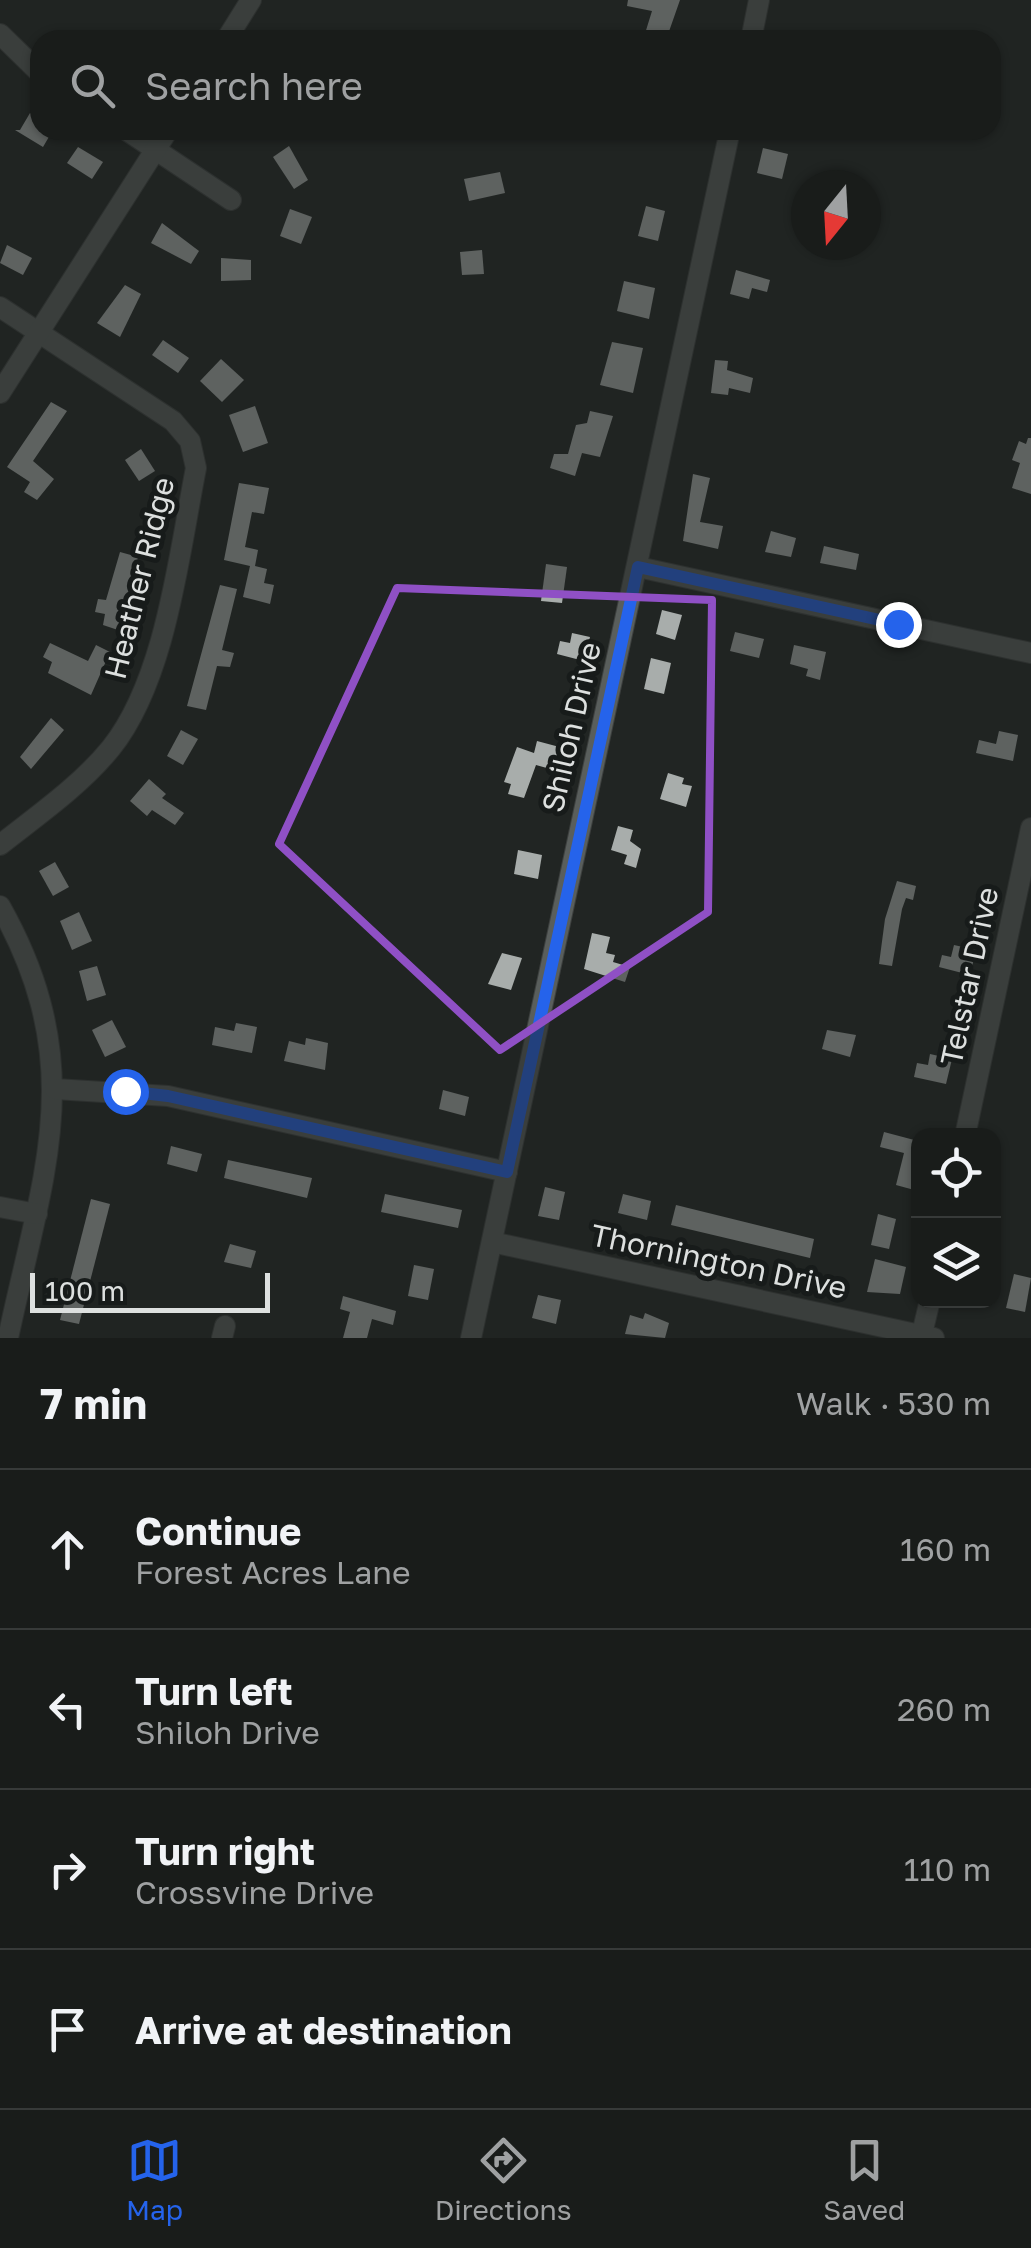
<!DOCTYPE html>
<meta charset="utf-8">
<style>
body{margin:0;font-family:"Golos Text",sans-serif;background:#222523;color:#f1f3f6}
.controls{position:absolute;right:30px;bottom:30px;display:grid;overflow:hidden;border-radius:20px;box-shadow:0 2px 8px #0004}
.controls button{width:90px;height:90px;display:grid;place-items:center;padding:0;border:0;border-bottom:2px solid #373a39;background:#191c1a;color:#f1f3f6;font:50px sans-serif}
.compass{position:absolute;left:791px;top:170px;width:90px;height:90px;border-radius:50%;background:#191c1a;box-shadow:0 2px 8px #0004;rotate:198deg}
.scale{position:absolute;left:30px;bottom:25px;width:240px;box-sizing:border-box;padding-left:10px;border:5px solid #dde0df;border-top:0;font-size:28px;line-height:35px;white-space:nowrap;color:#dde0df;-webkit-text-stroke:8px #171b1a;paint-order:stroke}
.stop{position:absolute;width:30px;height:30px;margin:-22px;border:8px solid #2563eb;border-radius:50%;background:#fff}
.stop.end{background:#2563eb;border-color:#fff;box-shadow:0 2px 10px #0008}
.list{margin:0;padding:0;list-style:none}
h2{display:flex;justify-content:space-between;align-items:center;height:130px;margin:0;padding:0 40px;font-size:42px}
h2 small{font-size:32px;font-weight:400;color:#9fa1a2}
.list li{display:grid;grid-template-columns:65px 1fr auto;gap:30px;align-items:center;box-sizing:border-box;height:160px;padding:0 40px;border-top:2px solid #373a39}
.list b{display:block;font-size:38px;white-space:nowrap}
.list p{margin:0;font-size:32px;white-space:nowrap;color:#9fa1a2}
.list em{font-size:32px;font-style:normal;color:#9fa1a2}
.icon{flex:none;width:55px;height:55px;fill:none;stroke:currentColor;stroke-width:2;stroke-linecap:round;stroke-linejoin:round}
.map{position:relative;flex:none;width:1031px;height:1338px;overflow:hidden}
.search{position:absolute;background:#191c1a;box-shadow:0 2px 8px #0004;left:30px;right:30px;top:30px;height:110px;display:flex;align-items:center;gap:25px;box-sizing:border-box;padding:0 35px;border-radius:30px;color:#9fa1a2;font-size:38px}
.sheet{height:770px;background:#191c1a}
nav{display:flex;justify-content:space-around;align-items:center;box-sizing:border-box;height:140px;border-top:2px solid #373a39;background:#191c1a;font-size:28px;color:#9fa1a2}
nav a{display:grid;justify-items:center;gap:5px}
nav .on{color:#2563eb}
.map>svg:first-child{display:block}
.building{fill:#a8adab}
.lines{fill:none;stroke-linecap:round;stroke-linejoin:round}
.minor-casing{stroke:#3d403f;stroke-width:22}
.minor{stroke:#595e5c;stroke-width:20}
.route{stroke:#2563eb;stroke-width:12}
.marked{fill:none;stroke:#8f50c5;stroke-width:8;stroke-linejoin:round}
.labels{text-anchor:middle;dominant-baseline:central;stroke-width:10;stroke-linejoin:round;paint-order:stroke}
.street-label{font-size:30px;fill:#dde0df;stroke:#171b1a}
</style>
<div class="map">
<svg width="1031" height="1338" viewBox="0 0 1031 1338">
<rect width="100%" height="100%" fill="#212523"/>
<g class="building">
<path d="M 628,0 L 680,0 L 666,40 L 643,40 L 652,11 L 627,6 Z"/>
<path d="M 30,113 L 40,119 L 40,130 L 53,130 L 43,147 L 15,130 L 20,130 Z"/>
<path d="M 289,146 L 308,180 L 294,189 L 273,157 Z"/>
<path d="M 78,147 L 103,162 L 92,179 L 67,163 Z"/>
<path d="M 763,148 L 788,154 L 782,179 L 757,173 Z"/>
<path d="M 500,172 L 505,193 L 469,201 L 464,179 Z"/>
<path d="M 646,206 L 665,211 L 658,241 L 638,236 Z"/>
<path d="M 290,209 L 312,217 L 301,244 L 280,236 Z"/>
<path d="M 162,223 L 199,251 L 191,264 L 151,243 Z"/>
<path d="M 7,245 L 32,258 L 23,275 L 0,263 Z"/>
<path d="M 482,250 L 484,274 L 462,275 L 460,252 Z"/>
<path d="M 221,258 L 251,260 L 251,280 L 221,281 Z"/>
<path d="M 736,270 L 770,280 L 767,292 L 752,288 L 749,299 L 730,294 Z"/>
<path d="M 624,281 L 655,288 L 649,319 L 617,311 Z"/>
<path d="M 125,285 L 141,294 L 120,337 L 97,323 Z"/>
<path d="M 163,340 L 189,358 L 178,373 L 152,355 Z"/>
<path d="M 612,342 L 643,348 L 633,393 L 600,385 Z"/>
<path d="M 221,359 L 244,380 L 222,402 L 200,381 Z"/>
<path d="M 715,360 L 728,361 L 727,370 L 753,378 L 750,393 L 729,388 L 728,395 L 711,393 Z"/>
<path d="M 51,402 L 67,411 L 33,461 L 54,479 L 37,500 L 24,492 L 30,482 L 7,467 Z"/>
<path d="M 255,406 L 268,443 L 243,452 L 229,415 Z"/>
<path d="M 590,411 L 613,416 L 600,457 L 582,453 L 575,476 L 550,468 L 554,454 L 568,454 L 576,425 L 587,423 Z"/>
<path d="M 1028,438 L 1031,438 L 1031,494 L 1012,488 L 1020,463 L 1012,460 L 1019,441 L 1026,444 Z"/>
<path d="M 141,449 L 155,471 L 139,481 L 125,460 Z"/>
<path d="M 693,474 L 710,478 L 700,522 L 723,526 L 718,549 L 683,541 Z"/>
<path d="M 239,483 L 269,488 L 264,514 L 252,512 L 245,547 L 258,550 L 255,566 L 267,569 L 264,583 L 274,585 L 270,604 L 243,597 L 250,566 L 224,560 Z"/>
<path d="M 771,531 L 796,538 L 791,557 L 765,552 Z"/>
<path d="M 824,546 L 859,554 L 856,570 L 820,563 Z"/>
<path d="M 120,552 L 138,557 L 121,631 L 103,625 L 105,614 L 95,612 L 98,599 L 106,600 Z"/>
<path d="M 546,564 L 567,567 L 562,603 L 541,601 Z"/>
<path d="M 220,585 L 237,589 L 222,650 L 234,653 L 230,667 L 217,666 L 206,710 L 187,706 Z"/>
<path d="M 662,610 L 682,615 L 675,640 L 656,634 Z"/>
<path d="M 735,632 L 764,639 L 759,658 L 730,651 Z"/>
<path d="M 572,633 L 590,637 L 584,661 L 557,654 L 560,641 L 570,643 Z"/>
<path d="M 50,643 L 88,661 L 96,645 L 110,652 L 91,695 L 48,673 L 52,662 L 43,657 Z"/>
<path d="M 794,645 L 826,652 L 820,680 L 806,676 L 808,669 L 790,664 Z"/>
<path d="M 651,658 L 671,663 L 664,694 L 644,689 Z"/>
<path d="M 51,718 L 64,730 L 31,769 L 20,757 Z"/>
<path d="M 181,730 L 198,739 L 183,765 L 167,756 Z"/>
<path d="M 999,731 L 1018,735 L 1013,761 L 976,753 L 979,740 L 996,744 Z"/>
<path d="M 537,741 L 567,749 L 561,772 L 536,765 L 524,798 L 508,794 L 511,784 L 504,782 L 517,747 L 534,753 Z"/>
<path d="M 668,773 L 684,778 L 682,784 L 692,786 L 686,807 L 660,799 Z"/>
<path d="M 149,779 L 166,794 L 162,798 L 184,813 L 175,825 L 152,810 L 147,816 L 130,801 Z"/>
<path d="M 618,826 L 633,830 L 630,841 L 641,849 L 636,868 L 624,864 L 627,855 L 611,850 Z"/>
<path d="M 518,850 L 542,855 L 538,879 L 514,874 Z"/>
<path d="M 55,862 L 69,887 L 53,896 L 39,871 Z"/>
<path d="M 897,881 L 916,886 L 913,900 L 906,898 L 902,909 L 892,966 L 879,964 L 885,919 Z"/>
<path d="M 79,912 L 92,941 L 72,950 L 60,921 Z"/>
<path d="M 592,933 L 610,937 L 606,953 L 615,955 L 613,962 L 630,967 L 625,982 L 584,969 Z"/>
<path d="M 954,945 L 976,950 L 970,975 L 939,967 L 942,955 L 951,957 Z"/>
<path d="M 502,953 L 522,958 L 511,990 L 488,984 Z"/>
<path d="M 97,966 L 106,995 L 87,1001 L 79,971 Z"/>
<path d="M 112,1020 L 126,1047 L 105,1057 L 92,1030 Z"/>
<path d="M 236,1023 L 257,1027 L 252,1053 L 212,1045 L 215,1027 L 234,1031 Z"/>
<path d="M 827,1030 L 856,1035 L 850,1057 L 822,1049 Z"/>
<path d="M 306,1038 L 328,1043 L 325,1070 L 284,1061 L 289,1041 L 305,1045 Z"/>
<path d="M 930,1054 L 952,1059 L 946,1084 L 914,1077 L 917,1063 L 928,1065 Z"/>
<path d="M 443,1090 L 469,1097 L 465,1116 L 439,1109 Z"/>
<path d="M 884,1132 L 918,1141 L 918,1191 L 896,1185 L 904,1153 L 880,1147 Z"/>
<path d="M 171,1146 L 202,1154 L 197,1172 L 167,1164 Z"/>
<path d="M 228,1160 L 312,1178 L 307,1198 L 224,1178 Z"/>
<path d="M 545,1187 L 565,1192 L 559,1220 L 538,1216 Z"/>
<path d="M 385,1194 L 462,1210 L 458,1228 L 381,1212 Z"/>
<path d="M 623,1194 L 651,1201 L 647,1220 L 618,1213 Z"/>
<path d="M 91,1199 L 110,1204 L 79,1324 L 60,1320 Z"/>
<path d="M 676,1205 L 814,1239 L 810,1258 L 671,1225 Z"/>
<path d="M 878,1214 L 896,1219 L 889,1249 L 871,1245 Z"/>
<path d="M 230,1244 L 256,1251 L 251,1268 L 224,1262 Z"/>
<path d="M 875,1259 L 906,1267 L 900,1294 L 867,1292 Z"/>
<path d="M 414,1265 L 434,1269 L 428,1300 L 408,1296 Z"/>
<path d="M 1014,1274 L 1031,1278 L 1025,1312 L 1006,1308 Z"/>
<path d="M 538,1295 L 561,1300 L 556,1324 L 532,1318 Z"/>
<path d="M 343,1296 L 396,1311 L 393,1325 L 372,1319 L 367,1338 L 343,1338 L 350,1312 L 340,1309 Z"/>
<path d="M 645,1313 L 669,1323 L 665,1338 L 625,1334 L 630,1315 L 643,1319 Z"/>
</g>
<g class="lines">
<defs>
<g id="minor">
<path d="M 0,34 L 40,73"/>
<path d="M 226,40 L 251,0"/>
<path d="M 751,40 L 759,0"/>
<path d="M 126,130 L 231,200"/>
<path d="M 0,307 L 173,421 L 190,441 L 196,468 C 179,554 166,679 111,748 C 80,786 38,815 0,845"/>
<path d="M 0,393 L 168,130"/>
<path d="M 638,567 L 1031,653"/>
<path d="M 0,906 C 90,1066 43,1173 8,1338"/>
<path d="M 55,1089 L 168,1096 L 507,1172"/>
<path d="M 965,1136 L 1031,828"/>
<path d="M 0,1207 L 37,1214"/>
<path d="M 492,1242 L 934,1338"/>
<path d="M 222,1338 L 225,1326"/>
<path d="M 471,1338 L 730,130"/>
<path d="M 921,1338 L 930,1300"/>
</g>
</defs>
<use href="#minor" class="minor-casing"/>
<use href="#minor" class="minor"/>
</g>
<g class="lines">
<path class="route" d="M 125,1091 L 168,1096 L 507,1172 L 638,567 L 898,624"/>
</g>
<path d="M0 0H1031V1338H0ZM 397,588 L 712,600 L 708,912 L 500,1050 L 279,844 Z" fill="#212523" fill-opacity=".55" fill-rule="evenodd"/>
<path class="marked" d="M 397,588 L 712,600 L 708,912 L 500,1050 L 279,844 Z"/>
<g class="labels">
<g class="street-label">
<text transform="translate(139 578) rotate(-76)">Heather Ridge</text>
<text transform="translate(571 727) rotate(-77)">Shiloh Drive</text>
<text transform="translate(969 976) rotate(-78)">Telstar Drive</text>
<text transform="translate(719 1261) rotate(12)">Thornington Drive</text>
</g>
</g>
</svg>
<div class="controls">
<button><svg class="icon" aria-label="locate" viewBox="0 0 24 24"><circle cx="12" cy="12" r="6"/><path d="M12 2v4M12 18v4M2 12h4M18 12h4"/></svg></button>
<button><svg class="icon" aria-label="layers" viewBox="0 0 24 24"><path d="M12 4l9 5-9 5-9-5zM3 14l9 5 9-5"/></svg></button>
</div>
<svg class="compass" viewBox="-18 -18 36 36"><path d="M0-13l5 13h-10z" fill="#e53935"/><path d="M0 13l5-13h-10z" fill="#9fa1a2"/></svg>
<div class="scale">100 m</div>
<div class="stop" style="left:125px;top:1091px"></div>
<div class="stop end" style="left:898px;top:624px"></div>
<div class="search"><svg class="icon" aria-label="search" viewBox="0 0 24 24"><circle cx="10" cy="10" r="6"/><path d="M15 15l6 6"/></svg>Search here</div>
</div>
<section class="sheet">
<h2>7 min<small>Walk · 530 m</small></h2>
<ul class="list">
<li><svg class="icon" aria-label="ahead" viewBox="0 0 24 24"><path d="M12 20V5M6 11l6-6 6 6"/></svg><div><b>Continue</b><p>Forest Acres Lane</p></div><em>160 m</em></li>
<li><svg class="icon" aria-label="left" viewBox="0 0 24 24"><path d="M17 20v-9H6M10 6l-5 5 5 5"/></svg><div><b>Turn left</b><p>Shiloh Drive</p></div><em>260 m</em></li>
<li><svg class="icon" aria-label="right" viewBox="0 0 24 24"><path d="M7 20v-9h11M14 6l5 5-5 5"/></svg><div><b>Turn right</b><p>Crossvine Drive</p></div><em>110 m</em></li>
<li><svg class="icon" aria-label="arrive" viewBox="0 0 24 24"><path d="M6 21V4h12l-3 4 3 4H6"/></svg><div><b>Arrive at destination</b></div></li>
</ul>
</section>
<nav>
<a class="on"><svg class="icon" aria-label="map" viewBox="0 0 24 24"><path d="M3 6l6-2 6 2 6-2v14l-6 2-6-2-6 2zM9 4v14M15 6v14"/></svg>Map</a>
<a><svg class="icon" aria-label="directions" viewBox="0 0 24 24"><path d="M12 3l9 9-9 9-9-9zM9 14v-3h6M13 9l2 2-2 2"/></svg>Directions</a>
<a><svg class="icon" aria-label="saved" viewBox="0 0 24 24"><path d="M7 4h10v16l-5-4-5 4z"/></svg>Saved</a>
</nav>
